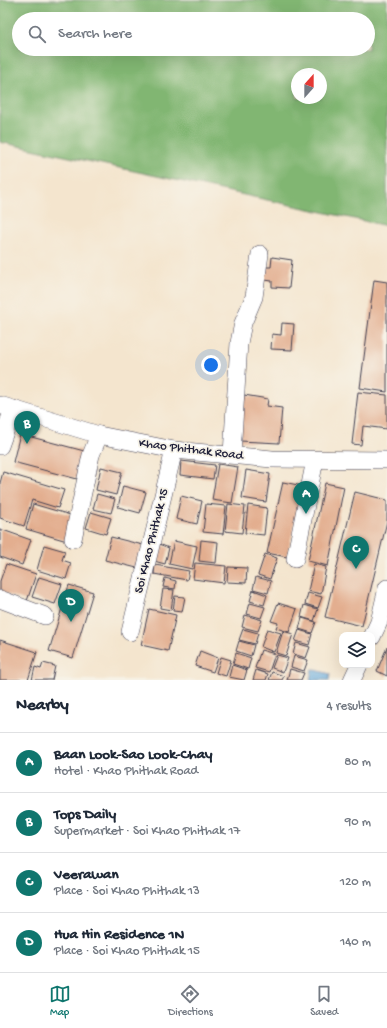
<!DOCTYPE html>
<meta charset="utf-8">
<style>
body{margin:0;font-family:"Gochi Hand",sans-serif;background:#f6f6f7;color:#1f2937}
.controls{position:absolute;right:12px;bottom:12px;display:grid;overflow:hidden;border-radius:8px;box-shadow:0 4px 16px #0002}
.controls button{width:36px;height:36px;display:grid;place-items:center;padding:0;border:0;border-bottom:1px solid #e0e1e3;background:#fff;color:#1f2937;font:20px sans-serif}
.compass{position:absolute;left:291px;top:68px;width:36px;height:36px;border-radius:50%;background:#fff;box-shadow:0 4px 16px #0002;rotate:21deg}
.you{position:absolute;left:211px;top:365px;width:14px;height:14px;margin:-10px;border:3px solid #fff;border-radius:50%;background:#1a73e8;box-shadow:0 0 0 6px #1a73e833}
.badge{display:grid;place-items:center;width:26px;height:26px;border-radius:50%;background:#0f766e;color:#fff;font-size:13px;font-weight:700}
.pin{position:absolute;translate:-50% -33px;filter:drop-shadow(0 1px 2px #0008)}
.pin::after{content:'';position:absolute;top:21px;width:14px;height:12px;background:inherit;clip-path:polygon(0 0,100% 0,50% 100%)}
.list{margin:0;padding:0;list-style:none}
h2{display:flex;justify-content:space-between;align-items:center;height:52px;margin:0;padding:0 16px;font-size:17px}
h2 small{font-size:13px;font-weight:400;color:#747a83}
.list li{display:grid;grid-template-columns:26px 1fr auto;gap:12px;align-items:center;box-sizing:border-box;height:60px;padding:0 16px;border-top:1px solid #e0e1e3}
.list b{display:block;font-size:15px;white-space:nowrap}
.list p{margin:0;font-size:13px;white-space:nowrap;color:#747a83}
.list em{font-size:13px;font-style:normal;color:#747a83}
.icon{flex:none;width:22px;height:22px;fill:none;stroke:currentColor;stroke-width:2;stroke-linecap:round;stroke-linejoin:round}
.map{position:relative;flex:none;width:387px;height:680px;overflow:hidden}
.search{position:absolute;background:#fff;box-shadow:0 4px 16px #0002;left:12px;right:12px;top:12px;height:44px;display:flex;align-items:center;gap:10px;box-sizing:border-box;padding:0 14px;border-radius:22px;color:#747a83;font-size:15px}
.sheet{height:292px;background:#fff}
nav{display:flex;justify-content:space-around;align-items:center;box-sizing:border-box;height:56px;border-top:1px solid #e0e1e3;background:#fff;font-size:11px;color:#747a83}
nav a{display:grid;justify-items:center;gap:2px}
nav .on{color:#0f766e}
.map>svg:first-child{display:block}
.forest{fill:#81b672;stroke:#526c56;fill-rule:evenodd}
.water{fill:#68aadc;stroke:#45668c}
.building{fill:#e3ae8f}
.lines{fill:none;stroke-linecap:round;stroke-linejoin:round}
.minor-casing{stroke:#423f51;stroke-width:18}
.minor{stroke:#fff;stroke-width:17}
.labels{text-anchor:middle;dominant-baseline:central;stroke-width:3.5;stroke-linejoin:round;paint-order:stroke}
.street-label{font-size:13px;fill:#22223b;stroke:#f7f3e8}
</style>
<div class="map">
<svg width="387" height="680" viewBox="0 0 387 680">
<rect width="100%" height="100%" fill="#f7f3e8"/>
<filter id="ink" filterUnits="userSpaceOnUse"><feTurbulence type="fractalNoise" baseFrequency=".025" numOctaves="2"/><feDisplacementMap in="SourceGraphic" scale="8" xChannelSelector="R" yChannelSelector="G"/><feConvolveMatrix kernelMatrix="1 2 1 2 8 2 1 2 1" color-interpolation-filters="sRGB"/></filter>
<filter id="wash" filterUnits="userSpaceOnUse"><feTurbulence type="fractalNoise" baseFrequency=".012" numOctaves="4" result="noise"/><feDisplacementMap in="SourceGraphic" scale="16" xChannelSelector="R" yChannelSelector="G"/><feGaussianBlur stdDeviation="0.9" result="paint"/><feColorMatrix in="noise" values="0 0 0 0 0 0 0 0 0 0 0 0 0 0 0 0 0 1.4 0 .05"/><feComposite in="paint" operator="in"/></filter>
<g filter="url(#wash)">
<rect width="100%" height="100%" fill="#f4e5ce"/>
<path class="forest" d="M 0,0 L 387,0 L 387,226 L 0,142 ZM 19,19 L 368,19 L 368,49 L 19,49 ZM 297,74 L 321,74 L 321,98 L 297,98 Z"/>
<path class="water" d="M 312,669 L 330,674 L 329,680 L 310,680 Z"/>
<g id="blocks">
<g class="building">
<path d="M 272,257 L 292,260 L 289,288 L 272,287 L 272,281 L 265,280 L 266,267 L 271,267 Z"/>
<path d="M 374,280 L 387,282 L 387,392 L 360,388 Z"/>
<path d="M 282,323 L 294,324 L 292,350 L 271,349 L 272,334 L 281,335 Z"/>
<path d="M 358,392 L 387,395 L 387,429 L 363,426 L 361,445 L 352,444 Z"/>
<path d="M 244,395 L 268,399 L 267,406 L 282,408 L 279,443 L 240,441 Z"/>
<path d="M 20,434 L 88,452 L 81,480 L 13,462 Z"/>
<path d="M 181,461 L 215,465 L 213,479 L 180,475 Z"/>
<path d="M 218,464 L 238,467 L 232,503 L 212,500 Z"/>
<path d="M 101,467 L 122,472 L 116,495 L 96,490 Z"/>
<path d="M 246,470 L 270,474 L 266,502 L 242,498 Z"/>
<path d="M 3,472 L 64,490 L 58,508 L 32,500 L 24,526 L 0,518 L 0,483 Z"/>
<path d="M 283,482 L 303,486 L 287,557 L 267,553 Z"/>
<path d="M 325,483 L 344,487 L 328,566 L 308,561 Z"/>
<path d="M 123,486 L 146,492 L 140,513 L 118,507 Z"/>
<path d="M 355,492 L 387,500 L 387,521 L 362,626 L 325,617 Z"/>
<path d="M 97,494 L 115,499 L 111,513 L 93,509 Z"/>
<path d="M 181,496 L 202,501 L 197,524 L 176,519 Z"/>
<path d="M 33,504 L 74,516 L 67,541 L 26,529 Z"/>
<path d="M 206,504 L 226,506 L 223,534 L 203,532 Z"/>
<path d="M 228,504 L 245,506 L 242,533 L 225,531 Z"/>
<path d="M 248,505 L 267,508 L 264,535 L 245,533 Z"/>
<path d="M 91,512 L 111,518 L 106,534 L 86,528 Z"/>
<path d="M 0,529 L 31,540 L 22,565 L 0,557 Z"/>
<path d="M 111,537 L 143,545 L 137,568 L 105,560 Z"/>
<path d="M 201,540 L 218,542 L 216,563 L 199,561 Z"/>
<path d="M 174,541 L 197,546 L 192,569 L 169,564 Z"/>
<path d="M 159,544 L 169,548 L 165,564 L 154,561 Z"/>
<path d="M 44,545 L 65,551 L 62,560 L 71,563 L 66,579 L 37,570 Z"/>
<path d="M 265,554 L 277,558 L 270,579 L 258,575 Z"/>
<path d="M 195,563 L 226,566 L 224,583 L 193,579 Z"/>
<path d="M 6,564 L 36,574 L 27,601 L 0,592 L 0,581 Z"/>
<path d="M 314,564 L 326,567 L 321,594 L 308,591 Z"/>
<path d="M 155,565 L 189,571 L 187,580 L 154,574 Z"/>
<path d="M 228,567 L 247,568 L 246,583 L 227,582 Z"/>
<path d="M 39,577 L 62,584 L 55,604 L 32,597 Z"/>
<path d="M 256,577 L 271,581 L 268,593 L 253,589 Z"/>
<path d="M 165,578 L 176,581 L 175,589 L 163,587 Z"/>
<path d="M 69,585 L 93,592 L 73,658 L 49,651 Z"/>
<path d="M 163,589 L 174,590 L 171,610 L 160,608 Z"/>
<path d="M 253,590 L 267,595 L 264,605 L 250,601 Z"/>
<path d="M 308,593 L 322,597 L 318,608 L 305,604 Z"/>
<path d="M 175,596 L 185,597 L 182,612 L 173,611 Z"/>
<path d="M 250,603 L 265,607 L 261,618 L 247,614 Z"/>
<path d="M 278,603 L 297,609 L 289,632 L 276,628 L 278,623 L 271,621 Z"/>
<path d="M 304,605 L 318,609 L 314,621 L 301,617 Z"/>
<path d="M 149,609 L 176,615 L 168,651 L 141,645 Z"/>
<path d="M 245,615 L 262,620 L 258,631 L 242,627 Z"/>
<path d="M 302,618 L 316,622 L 312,633 L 299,629 Z"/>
<path d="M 243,629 L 258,633 L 255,644 L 239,640 Z"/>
<path d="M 267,629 L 281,633 L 274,652 L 261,647 Z"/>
<path d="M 299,630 L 312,634 L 309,645 L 295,641 Z"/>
<path d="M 283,631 L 293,634 L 286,656 L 276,653 Z"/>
<path d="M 0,640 L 37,652 L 28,680 L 0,680 Z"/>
<path d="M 239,641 L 254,645 L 251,656 L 236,651 Z"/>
<path d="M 296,643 L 310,647 L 306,658 L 293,654 Z"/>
<path d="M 387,647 L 387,676 L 377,671 Z"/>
<path d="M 261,650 L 275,654 L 269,672 L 255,668 Z"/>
<path d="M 200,651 L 218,658 L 213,672 L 195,666 Z"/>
<path d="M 236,653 L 251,658 L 248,669 L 233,664 Z"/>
<path d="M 277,655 L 288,658 L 283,672 L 272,668 Z"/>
<path d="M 294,656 L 308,660 L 304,671 L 291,667 Z"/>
<path d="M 221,657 L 231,660 L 226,676 L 216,673 Z"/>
<path d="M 43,663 L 55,666 L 52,680 L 32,680 L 35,667 L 41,669 Z"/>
<path d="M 232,665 L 247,670 L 244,680 L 229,677 Z"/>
<path d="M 290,669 L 304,673 L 301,680 L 287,680 Z"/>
<path d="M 256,670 L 268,674 L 266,680 L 253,680 Z"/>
<path d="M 272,672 L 284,676 L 282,680 L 269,680 Z"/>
</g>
</g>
</g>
<g filter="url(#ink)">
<use href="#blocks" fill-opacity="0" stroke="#423f51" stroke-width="1"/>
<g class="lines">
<defs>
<g id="minor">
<path d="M 0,405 L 99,435 L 174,450 L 272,459 L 387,460"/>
<path d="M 0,446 L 13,409"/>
<path d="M 232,454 L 239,343 L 243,323 L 254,297 L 260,254"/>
<path d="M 73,539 L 91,455 L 99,435"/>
<path d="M 295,559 L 315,460"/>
<path d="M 0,599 L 45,616"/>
<path d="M 130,632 L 174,450"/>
<path d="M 372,637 L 379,622 L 387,588"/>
<path d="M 352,680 L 359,665"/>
</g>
</defs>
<use href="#minor" class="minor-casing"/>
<use href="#minor" class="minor"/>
</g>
</g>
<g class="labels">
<g class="street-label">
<text transform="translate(191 450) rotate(7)">Khao Phithak Road</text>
<text transform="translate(152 541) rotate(-76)">Soi Khao Phithak 15</text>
</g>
</g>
</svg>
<div class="controls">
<button><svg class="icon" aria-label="layers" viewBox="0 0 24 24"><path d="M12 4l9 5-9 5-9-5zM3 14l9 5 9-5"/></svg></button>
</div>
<svg class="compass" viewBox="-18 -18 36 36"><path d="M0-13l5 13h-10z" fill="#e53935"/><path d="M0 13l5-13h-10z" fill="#747a83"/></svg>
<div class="you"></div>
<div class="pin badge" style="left:306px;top:514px">A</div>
<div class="pin badge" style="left:27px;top:444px">B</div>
<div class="pin badge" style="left:356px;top:569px">C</div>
<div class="pin badge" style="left:71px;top:622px">D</div>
<div class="search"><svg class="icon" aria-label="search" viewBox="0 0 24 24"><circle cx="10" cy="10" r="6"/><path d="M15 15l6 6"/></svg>Search here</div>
</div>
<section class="sheet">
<h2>Nearby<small>4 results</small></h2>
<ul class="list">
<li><span class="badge">A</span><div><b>Baan Look-Sao Look-Chay</b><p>Hotel · Khao Phithak Road</p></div><em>80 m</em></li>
<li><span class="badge">B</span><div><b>Tops Daily</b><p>Supermarket · Soi Khao Phithak 17</p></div><em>90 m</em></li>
<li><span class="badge">C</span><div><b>Veerawan</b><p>Place · Soi Khao Phithak 13</p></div><em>120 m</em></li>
<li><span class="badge">D</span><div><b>Hua Hin Residence 1N</b><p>Place · Soi Khao Phithak 15</p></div><em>140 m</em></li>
</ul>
</section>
<nav>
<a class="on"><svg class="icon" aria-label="map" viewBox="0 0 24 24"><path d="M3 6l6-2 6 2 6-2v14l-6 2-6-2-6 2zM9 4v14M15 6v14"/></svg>Map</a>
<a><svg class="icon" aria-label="directions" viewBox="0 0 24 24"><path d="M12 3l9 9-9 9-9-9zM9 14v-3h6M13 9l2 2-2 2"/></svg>Directions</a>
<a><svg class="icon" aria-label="saved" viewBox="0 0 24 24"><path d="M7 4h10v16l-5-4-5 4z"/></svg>Saved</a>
</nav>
